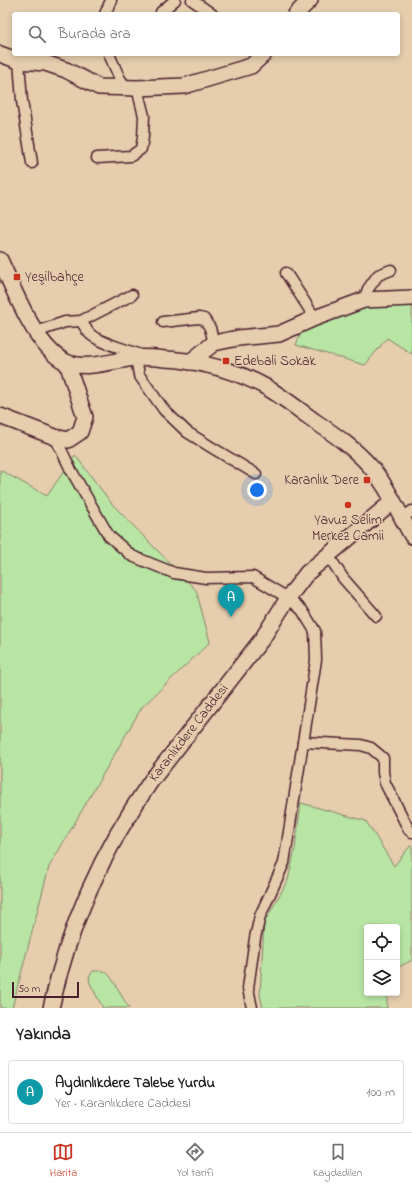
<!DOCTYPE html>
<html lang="tr">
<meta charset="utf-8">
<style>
body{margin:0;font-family:"Indie Flower",sans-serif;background:#f2f2f2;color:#202124}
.controls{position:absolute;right:12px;bottom:12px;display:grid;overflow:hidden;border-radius:4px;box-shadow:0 2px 6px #0003}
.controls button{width:36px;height:36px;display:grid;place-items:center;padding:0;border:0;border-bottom:1px solid #e0e0e0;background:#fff;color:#202124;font:20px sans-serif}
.scale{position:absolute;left:12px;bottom:10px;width:67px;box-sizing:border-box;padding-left:4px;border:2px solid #4a1f2b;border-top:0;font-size:11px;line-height:14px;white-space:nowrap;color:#4a1f2b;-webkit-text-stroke:3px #e5cdae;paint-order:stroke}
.you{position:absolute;left:257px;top:490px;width:14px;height:14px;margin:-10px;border:3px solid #fff;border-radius:50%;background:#1a73e8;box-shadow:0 0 0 6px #1a73e833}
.badge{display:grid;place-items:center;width:26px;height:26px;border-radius:50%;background:#c8321e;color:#fff;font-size:13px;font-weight:700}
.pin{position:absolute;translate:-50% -33px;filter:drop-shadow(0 1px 2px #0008)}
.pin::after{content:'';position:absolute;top:21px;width:14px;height:12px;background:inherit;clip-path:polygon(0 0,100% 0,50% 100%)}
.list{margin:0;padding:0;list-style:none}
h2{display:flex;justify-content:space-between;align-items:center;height:52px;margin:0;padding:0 16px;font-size:17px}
h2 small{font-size:13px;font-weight:400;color:#757577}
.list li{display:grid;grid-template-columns:26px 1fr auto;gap:12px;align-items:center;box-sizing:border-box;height:64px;margin:0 8px 8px;padding:0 8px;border:1px solid #e0e0e0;border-radius:4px}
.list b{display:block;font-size:15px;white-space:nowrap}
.list p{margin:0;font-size:13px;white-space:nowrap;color:#757577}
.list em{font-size:13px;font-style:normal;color:#757577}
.icon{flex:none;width:22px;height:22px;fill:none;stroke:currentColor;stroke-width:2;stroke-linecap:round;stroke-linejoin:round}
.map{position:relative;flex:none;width:412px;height:1008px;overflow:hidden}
.search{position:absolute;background:#fff;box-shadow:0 2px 6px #0003;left:12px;right:12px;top:12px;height:44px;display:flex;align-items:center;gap:10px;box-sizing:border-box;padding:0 14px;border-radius:4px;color:#757577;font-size:15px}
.sheet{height:124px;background:#fff}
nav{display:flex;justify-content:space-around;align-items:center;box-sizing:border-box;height:56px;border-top:1px solid #e0e0e0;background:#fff;font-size:11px;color:#757577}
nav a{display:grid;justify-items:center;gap:2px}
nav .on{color:#c8321e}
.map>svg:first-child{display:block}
.green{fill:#b8e5a4;stroke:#818268}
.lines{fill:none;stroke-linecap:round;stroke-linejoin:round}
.street-casing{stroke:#4a1f2b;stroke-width:13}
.secondary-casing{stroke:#4a1f2b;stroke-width:18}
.street{stroke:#e5cdae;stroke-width:10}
.secondary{stroke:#e5cdae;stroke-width:15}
.poi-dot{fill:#c8321e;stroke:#e5cdae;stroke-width:1.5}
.labels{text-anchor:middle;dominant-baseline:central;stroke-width:3;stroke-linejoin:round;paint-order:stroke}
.poi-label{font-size:14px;fill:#4a1f2b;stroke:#e5cdae;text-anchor:start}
.street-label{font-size:14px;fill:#4a1f2b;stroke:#e5cdae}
</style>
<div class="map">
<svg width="412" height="1008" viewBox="0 0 412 1008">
<rect width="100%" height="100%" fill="#e5cdae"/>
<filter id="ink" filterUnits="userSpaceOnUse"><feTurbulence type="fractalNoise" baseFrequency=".025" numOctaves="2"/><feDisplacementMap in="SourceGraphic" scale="8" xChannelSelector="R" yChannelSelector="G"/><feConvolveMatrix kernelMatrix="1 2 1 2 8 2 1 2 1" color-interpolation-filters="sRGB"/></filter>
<g filter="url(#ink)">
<g class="green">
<path d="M 412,295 L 412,354 L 387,338 L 365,365 L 296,345 L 306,321 Z"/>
<path d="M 75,455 L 112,504 L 196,590 L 210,642 L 142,707 L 49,867 L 12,1008 L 0,1008 L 0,470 L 47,496 Z"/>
<path d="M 301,803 L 366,821 L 394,866 L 411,845 L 412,847 L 412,960 L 397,968 L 397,927 L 367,927 L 367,993 L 387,993 L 387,1008 L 263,1008 L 260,995 L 264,923 L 288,880 L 295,849 Z"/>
<path d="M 93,971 C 97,971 102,970 106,972 C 113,977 123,1000 129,1008 L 103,1008 L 90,983 L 89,977 Z"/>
</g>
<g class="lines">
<defs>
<g id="street">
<path d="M 192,0 L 212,14"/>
<path d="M 161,12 L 175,0"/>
<path d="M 105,14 L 111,0"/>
<path d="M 109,54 L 120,79 L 127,88"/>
<path d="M 19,61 L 22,101 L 32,163"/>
<path d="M 97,158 L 131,156 L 141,149 L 143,137 L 144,116 L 137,88"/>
<path d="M 286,273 L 315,318"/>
<path d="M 364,300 L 368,289 L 378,275 L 391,270"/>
<path d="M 81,321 C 84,325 86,330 90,334 C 99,343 130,350 143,356"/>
<path d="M 163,322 L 199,318 L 204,319 L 210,328 L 214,343"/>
<path d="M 36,332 L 65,322 L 81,321 L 132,295"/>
<path d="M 136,358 L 139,375 L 164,410 L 187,432 L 211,447 L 256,474"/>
<path d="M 55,437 L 71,470 L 109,536 L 132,556 L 174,573 L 206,578 L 253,577 L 288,598 L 302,610 L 315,631 L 316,660 L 284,863 L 260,916 L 255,938 L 248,988 L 252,1008"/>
<path d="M 402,518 L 412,511"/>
<path d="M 328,555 L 343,578 L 376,616"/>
<path d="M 303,742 L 361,745 L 371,748 L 383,758 L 383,772 L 385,783 L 409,830 L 412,832"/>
</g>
<g id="secondary">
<path d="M 296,14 L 310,0"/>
<path d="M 0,54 L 19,61 L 45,63 L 66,70 L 99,87 L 137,88 L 184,86 L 251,66 L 264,54"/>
<path d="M 0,260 C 14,289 36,349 66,362 C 86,371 115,360 135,358 C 145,357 156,358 165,359 C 172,359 179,360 186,361 C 215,365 238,372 264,386 C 282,396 299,410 316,422 C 335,435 354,448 370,466 C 388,487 398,512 412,536"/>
<path d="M 190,362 L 214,343 L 238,338 L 279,334 L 315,318 L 364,300 L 412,298"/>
<path d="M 0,416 L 55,437 L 68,440 L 80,432 L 85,417 L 67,363"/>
<path d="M 51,1008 C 69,924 102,851 151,781 L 262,639 L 288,598 L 307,573 L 393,501"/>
</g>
</defs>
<use href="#street" class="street-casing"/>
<use href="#secondary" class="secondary-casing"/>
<use href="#street" class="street"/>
<use href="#secondary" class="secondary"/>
</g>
</g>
<g class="poi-dot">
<rect x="13" y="273" width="8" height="8" rx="2"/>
<rect x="222" y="357" width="8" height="8" rx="2"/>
<rect x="363" y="476" width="8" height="8" rx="2"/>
<circle cx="348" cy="505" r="4"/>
</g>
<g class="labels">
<g class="poi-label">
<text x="25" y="277">Yeşilbahçe</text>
<text x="234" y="361">Edebali Sokak</text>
<text x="359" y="480" text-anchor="end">Karanlık Dere</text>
<text x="348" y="520" text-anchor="middle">Yavuz Selim<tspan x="348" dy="16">Merkez Camii</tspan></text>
</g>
<g class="street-label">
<text transform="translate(189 733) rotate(-52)">Karanlıkdere Caddesi</text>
</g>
</g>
</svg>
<div class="controls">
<button><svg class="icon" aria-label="locate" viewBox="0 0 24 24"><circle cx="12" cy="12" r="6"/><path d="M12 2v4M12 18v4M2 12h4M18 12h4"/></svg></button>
<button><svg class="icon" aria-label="layers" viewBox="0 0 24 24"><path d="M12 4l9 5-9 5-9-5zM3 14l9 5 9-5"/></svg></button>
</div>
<div class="scale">50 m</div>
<div class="you"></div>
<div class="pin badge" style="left:231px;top:617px;background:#0f9aa8">A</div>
<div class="search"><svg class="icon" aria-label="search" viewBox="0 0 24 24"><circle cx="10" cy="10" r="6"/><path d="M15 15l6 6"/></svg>Burada ara</div>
</div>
<section class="sheet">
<h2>Yakında<small></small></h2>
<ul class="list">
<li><span class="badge" style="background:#0f9aa8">A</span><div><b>Aydınlıkdere Talebe Yurdu</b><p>Yer · Karanlıkdere Caddesi</p></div><em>100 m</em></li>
</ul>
</section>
<nav>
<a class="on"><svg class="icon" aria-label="map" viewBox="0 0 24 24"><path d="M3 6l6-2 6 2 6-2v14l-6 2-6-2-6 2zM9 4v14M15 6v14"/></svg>Harita</a>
<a><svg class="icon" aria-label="directions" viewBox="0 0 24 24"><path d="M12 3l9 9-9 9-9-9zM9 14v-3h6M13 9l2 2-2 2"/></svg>Yol tarifi</a>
<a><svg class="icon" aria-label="saved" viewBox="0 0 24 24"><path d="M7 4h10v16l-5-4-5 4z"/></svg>Kaydedilen</a>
</nav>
